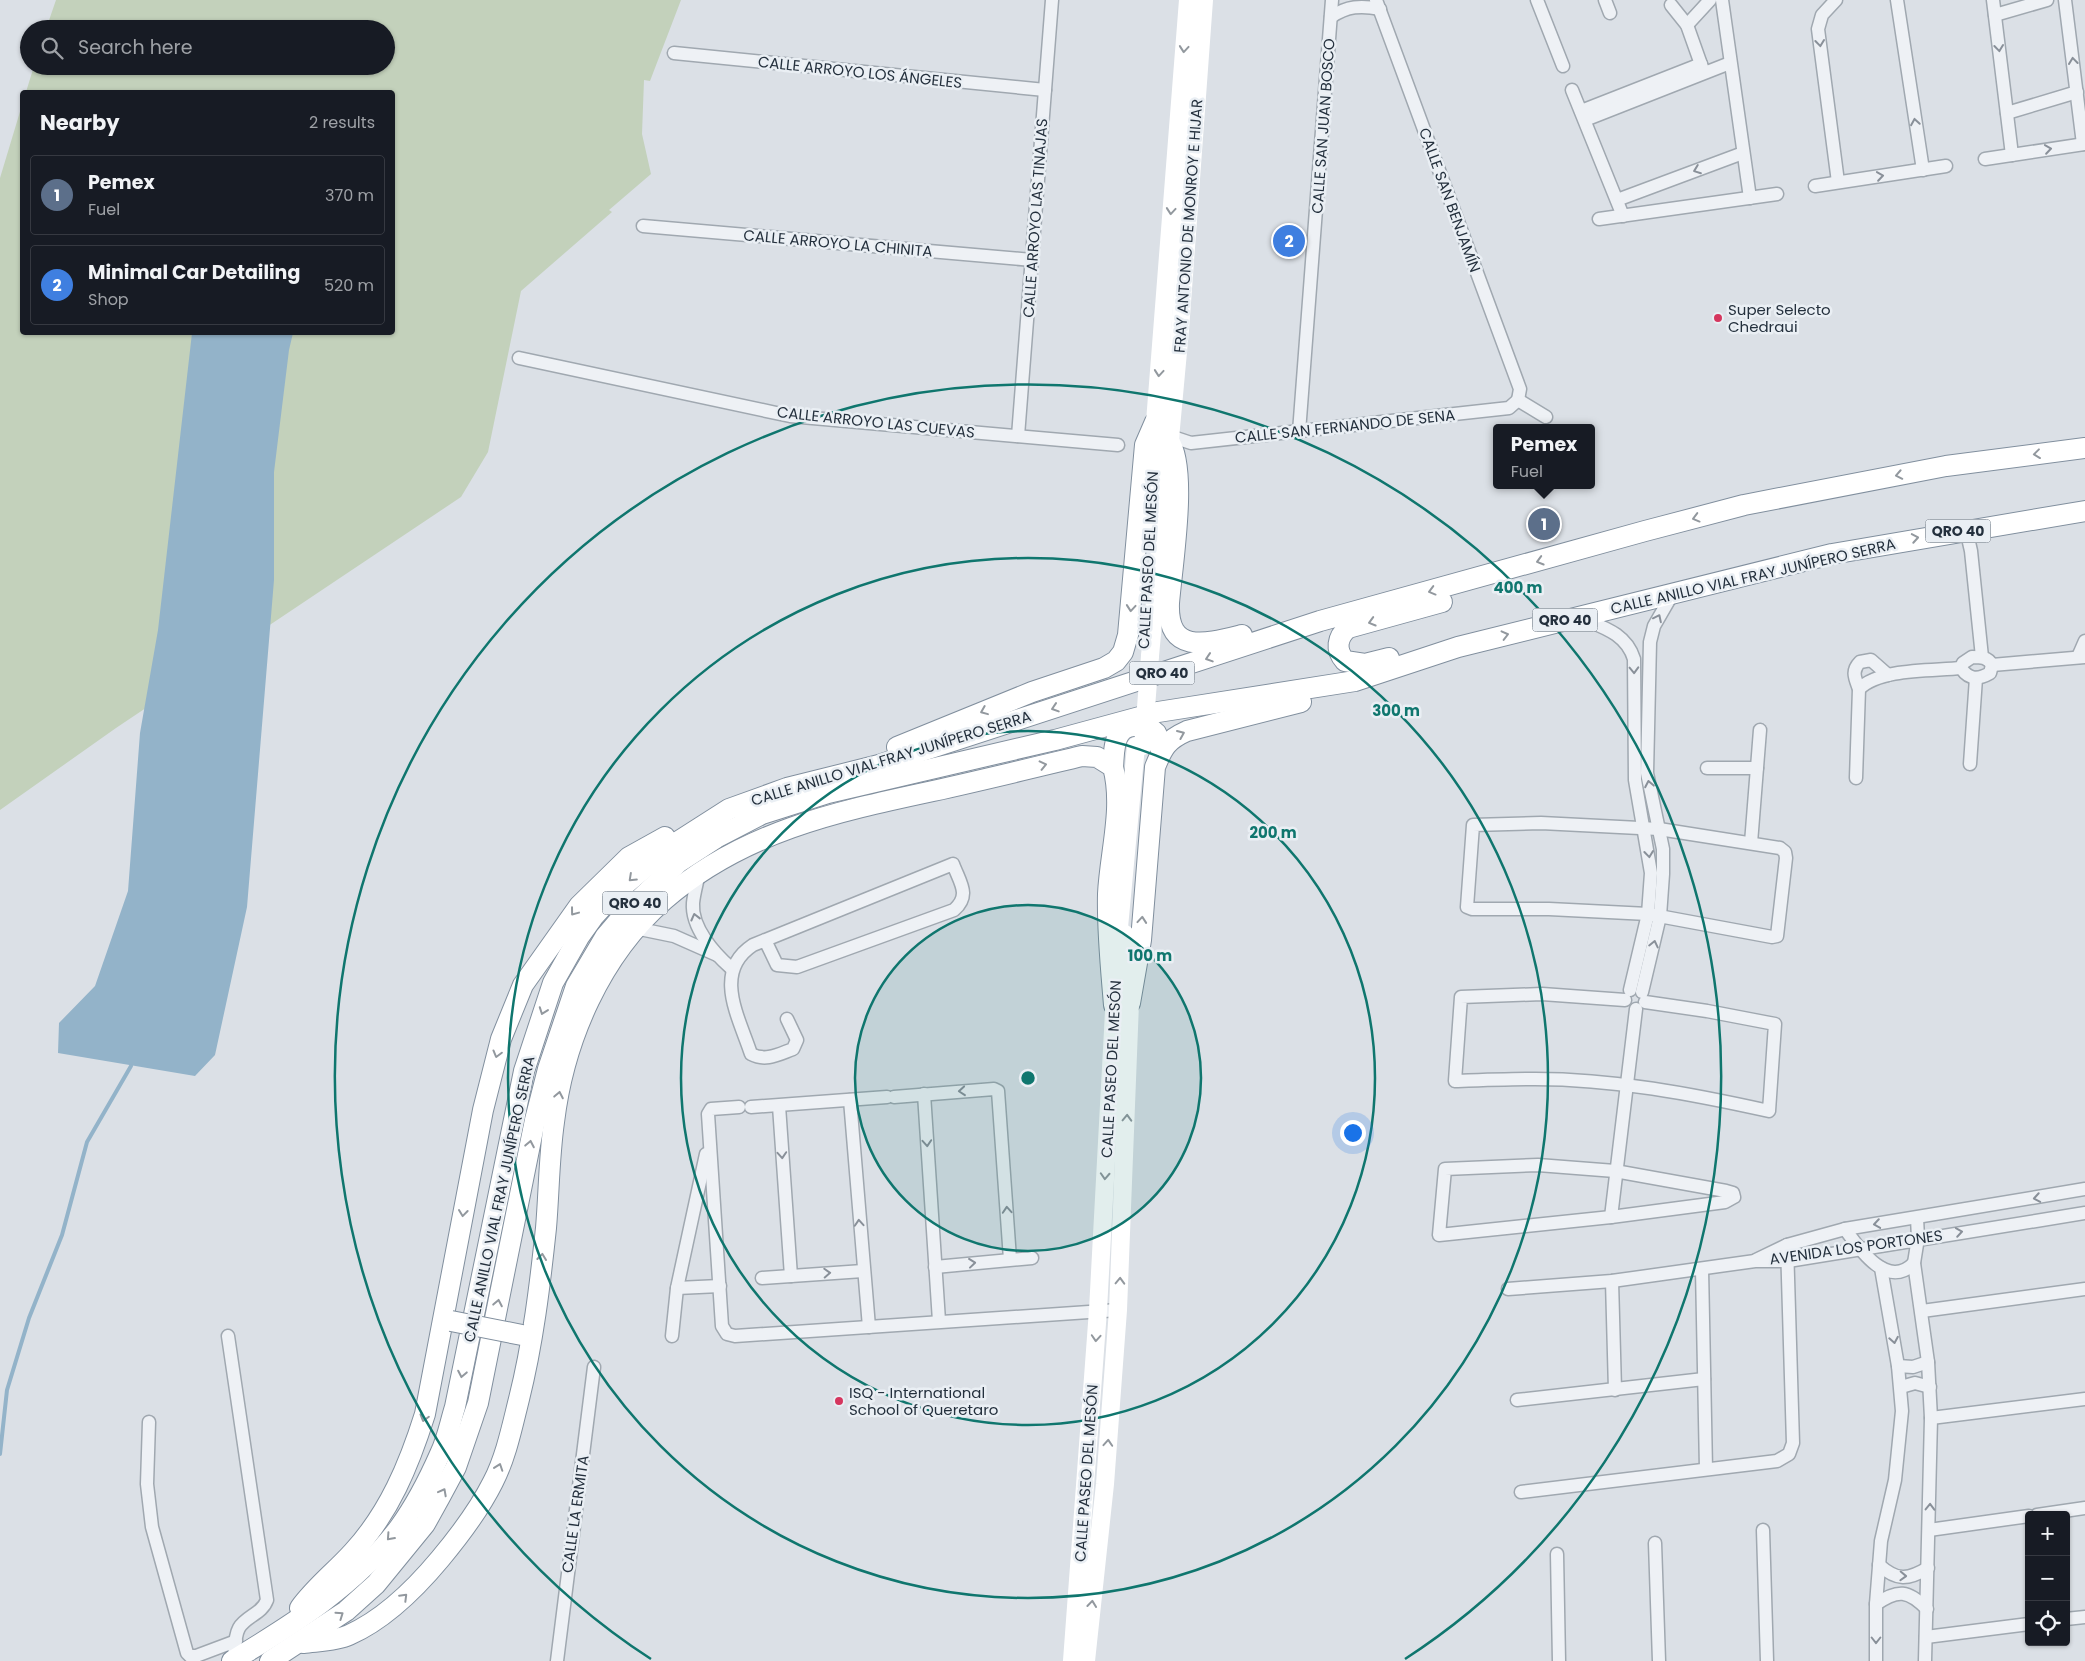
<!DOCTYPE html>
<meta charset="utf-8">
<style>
body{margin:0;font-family:Poppins,sans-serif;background:#242831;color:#f1f3f6}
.controls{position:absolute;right:15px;bottom:15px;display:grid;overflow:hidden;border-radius:5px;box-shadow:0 1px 4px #0004}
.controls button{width:45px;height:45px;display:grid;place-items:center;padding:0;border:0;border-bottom:1px solid #363941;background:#171b24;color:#f1f3f6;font:25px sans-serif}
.you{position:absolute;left:1352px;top:1132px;width:18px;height:18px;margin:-12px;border:4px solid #fff;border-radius:50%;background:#1a73e8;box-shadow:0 0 0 8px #1a73e833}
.badge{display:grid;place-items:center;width:32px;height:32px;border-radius:50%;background:#d5365e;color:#fff;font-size:16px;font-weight:700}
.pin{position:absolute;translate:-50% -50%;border:2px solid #fff;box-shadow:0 1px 5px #0006}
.popup{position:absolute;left:1493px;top:424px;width:102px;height:65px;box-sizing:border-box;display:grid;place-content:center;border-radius:5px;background:#171b24;filter:drop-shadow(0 1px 4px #0005);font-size:16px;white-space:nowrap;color:#9ea1a6}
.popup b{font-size:19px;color:#f1f3f6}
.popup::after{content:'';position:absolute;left:50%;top:100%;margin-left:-10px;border:10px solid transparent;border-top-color:#171b24}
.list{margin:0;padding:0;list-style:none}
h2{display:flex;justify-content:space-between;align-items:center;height:65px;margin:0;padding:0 20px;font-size:21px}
h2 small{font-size:16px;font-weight:400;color:#9ea1a6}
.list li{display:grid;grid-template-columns:32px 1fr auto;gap:15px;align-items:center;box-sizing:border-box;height:80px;margin:0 10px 10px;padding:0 10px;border:1px solid #363941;border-radius:5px}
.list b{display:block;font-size:19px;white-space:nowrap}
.list p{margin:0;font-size:16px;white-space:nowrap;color:#9ea1a6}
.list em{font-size:16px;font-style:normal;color:#9ea1a6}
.icon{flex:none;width:28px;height:28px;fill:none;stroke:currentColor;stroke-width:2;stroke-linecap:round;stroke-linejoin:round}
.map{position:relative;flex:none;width:2085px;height:1661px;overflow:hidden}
.search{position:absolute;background:#171b24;box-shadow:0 1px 4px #0004;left:20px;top:20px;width:375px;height:55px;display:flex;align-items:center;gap:12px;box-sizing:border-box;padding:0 18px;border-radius:28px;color:#9ea1a6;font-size:19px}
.panel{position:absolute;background:#171b24;box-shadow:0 1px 4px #0004;left:20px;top:90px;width:375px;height:245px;border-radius:5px}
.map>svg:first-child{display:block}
.green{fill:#c3d1bb}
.water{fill:#93b3c9}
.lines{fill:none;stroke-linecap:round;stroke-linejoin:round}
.stream{stroke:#93b3c9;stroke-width:4}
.minor-casing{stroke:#a0a8b0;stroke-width:15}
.trunk-casing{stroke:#818f9e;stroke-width:22}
.minor{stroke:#eef1f5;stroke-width:12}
.secondary{stroke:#fff;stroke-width:18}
.trunk{stroke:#fff;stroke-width:20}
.trunk-bridge-casing{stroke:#818f9e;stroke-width:22;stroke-linecap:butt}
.secondary-bridge{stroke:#fff;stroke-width:18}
.trunk-bridge{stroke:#fff;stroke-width:20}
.oneway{stroke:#899099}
.oneway2{stroke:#92989e}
.ring{fill:none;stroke:#0f766e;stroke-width:2.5}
.poi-dot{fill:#d5365e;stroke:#eaeff4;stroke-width:2}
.labels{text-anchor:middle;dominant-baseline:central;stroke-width:5;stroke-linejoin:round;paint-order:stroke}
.shield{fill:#eaeff4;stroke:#5f6974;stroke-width:1}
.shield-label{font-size:14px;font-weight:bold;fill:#24303d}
.street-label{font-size:15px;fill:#24303d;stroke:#eaeff4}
.poi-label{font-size:15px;fill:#24303d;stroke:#eaeff4;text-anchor:start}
.centre{fill:#0f766e;stroke:#eaeff4;stroke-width:2.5}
.ring-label{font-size:15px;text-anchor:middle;font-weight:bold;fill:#0f766e;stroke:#eaeff4;stroke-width:5;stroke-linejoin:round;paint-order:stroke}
</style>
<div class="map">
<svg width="2085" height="1661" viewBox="0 0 2085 1661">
<rect width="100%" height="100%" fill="#dbe0e6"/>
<path class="green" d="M 56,0 L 681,0 L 650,81 L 644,80 L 642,134 L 651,174 L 609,210 L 612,212 L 521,291 L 488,452 L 461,497 L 116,728 L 0,810 L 0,178 L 22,105 L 22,332 L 392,332 L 392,92 L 26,92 L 34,66 L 386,66 L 386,29 L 46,29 Z"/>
<path class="water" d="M 192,333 L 293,333 L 289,350 L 274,472 L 274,580 L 247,907 L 215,1055 L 195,1076 L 58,1053 L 59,1023 L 95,986 L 128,891 L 140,733 L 158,630 Z"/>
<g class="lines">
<path class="stream" d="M 0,1454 L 7,1390 L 29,1318 L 62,1235 L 87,1142 L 131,1066"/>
<defs>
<g id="minor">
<path d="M 1376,0 L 1520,389 L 1518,400"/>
<path d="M 1537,0 L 1563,66"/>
<path d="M 1605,0 L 1610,13"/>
<path d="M 1722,0 L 1750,198"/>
<path d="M 1836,0 L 1822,15 L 1818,29 L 1838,182"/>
<path d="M 1897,0 L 1923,170"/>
<path d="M 1993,0 L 2012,155"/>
<path d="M 2065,0 L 2083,144"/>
<path d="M 1671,5 L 1687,25 L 1703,70"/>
<path d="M 1995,15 L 2047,0"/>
<path d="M 1331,17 C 1347,6 1361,5 1380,9"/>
<path d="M 1687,25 L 1710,0"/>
<path d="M 674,53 L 1045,90"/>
<path d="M 1572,90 L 1623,216"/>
<path d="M 1581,111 L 1701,64"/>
<path d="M 2007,113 L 2077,92"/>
<path d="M 1585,120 L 1730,63"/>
<path d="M 1985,159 L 2085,144"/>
<path d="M 1815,186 L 1946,166"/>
<path d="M 1617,200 L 1743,153"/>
<path d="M 1599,219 L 1777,194"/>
<path d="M 643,226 L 1032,260"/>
<path d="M 519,358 L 790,416 L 1118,445"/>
<path d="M 1518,400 L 1546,417"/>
<path d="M 1299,432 L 1332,0"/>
<path d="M 1018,436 L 1052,0"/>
<path d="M 1170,436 L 1191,443 L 1509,408 L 1518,400"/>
<path d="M 1966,529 L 1971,551 L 1982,657"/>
<path d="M 1579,617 C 1602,627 1626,633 1634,659 L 1635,780 L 1651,873 L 1648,914 L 1630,990"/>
<path d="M 1972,657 C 1981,657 1988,657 1992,665 L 1990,673 C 1978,680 1969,680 1961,668 L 1963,663 Z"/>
<path d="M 2078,657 L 2085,641"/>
<path d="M 1992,665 L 2085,657"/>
<path d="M 1859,689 C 1880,668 1932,671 1961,668"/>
<path d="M 1970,764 L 1976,678"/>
<path d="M 1707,768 L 1757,768"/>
<path d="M 1856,778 L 1859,689 C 1855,678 1851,671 1860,662 L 1871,660 L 1888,675"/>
<path d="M 1541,823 L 1659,829 L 1780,848 L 1785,852 L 1786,858 L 1777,936 L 1772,937 L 1648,914 L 1549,909 L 1472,909 L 1467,907 L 1473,825 Z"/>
<path d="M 1751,843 L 1760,730"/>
<path d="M 699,873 C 697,883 694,893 693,903 C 691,928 715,954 731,968"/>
<path d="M 635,928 L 674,936 L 717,955"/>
<path d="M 765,940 L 777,965 L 797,967 L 954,910 C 971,895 960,883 953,864 L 753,945 C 712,972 739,1017 751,1054 C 766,1062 779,1054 793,1049 L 797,1040 L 787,1019"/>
<path d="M 1642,992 L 1660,916 L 1663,874 L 1663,849 L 1647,773 L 1650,642 L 1654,626 L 1673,593"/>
<path d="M 1625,1000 L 1542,994 L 1461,997 L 1455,1081 C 1482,1080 1508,1079 1535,1079 C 1614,1079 1692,1094 1769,1111 L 1775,1024 L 1707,1011 L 1645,1002"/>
<path d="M 924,1094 L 939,1321"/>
<path d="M 894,1097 L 994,1089 L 998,1091 L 1010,1259"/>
<path d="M 850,1100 L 869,1327"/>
<path d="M 779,1106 L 791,1276"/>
<path d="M 739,1107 L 711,1109 L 708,1114 L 722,1326 L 727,1334 L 735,1336 L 1118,1310"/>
<path d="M 751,1107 L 887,1097"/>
<path d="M 1538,1165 L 1615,1171 L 1726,1191 L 1733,1193 L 1734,1197 L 1725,1202 L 1611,1217 L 1439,1235 L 1445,1169 Z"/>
<path d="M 1611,1217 L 1636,1009"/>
<path d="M 1917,1218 L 1918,1238 L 1914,1263 L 1928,1362 L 1931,1418 L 1925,1661"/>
<path d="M 1845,1229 C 1860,1250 1888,1290 1914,1263"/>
<path d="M 1756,1260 L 1787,1245 L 1845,1229 L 2085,1189"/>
<path d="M 935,1267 L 1032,1258"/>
<path d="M 1702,1269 L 1706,1469"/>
<path d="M 762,1278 L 863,1271"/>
<path d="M 1612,1281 L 1615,1390"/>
<path d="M 677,1288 L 720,1286"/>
<path d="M 1508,1289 L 1612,1281 L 1755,1261 L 1788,1261 L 2085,1213"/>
<path d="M 1922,1311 L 2085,1289"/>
<path d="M 228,1336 L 267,1600 C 262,1614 246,1616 239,1628 C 234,1637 235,1650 234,1660"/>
<path d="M 672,1336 L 677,1288 L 706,1154"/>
<path d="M 1898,1366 L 1913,1367 L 1928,1362"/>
<path d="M 1901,1387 L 1915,1383 L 1930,1387"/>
<path d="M 1517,1400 L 1704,1379"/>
<path d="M 1931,1418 L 2085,1399"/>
<path d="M 149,1422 L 147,1484 L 152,1527 L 187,1653 L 190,1656 L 196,1656 L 236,1641"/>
<path d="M 1521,1492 L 1777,1461 L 1789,1454 L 1793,1443 L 1787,1245"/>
<path d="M 2037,1515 L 2085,1508"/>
<path d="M 1763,1530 L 1767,1661"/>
<path d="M 1929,1530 L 2029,1516"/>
<path d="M 1655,1543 L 1659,1661"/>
<path d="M 1557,1554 L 1559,1661"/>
<path d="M 1879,1565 C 1897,1581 1908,1580 1928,1568"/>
<path d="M 1876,1604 C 1898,1589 1908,1590 1927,1609"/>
<path d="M 2066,1619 L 2085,1617"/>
<path d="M 1926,1637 L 2029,1624"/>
<path d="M 557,1661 L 594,1367"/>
<path d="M 1876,1661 L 1876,1604 L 1881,1541 L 1895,1480 L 1902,1411 L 1898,1366 L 1881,1268"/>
</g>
<g id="trunk">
<path d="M 1169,441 C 1188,469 1172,566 1169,603 C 1167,655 1206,644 1242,635"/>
<path d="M 1389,658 L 1365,664 L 1345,661 C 1335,650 1337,637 1348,628 L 1442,602"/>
<path d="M 897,747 L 1032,692 L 1104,668 L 1116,661 L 1123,652 L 1128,635 L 1145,445 L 1155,422"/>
<path d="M 1113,767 C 1114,757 1113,742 1120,733 C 1128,723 1148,724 1156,733 C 1159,738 1160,746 1161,752"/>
<path d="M 1130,1003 L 1141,940 L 1155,767 C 1163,747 1167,740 1187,731 L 1301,702"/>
<path d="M 300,1608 C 315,1587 336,1571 353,1552 C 389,1513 409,1465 425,1414 L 483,1110 L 501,1039 L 523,985 L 579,906 L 629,857 L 665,837"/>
<path d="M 303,1643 C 318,1641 336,1641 349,1635 C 385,1619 415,1589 440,1559 C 460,1535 479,1510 493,1482 C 506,1457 512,1427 519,1399 C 533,1343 540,1285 546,1228 C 549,1193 549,1157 554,1122 C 564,1039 601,955 664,900 C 742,832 835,812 933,791 C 983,780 1032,768 1082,756 L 1097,757 L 1113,767 C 1124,808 1110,852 1108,894 C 1107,931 1111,968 1114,1005"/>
<path d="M 232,1661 C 292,1625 356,1585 399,1528 C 415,1506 429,1479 440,1454 C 447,1440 450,1423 455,1407 L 524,1071 L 553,983 L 579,937 L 594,916 L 616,892 L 668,848 L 729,809 L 787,788 L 879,765 L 1320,621 L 1645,531 L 1744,505 L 1946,466 L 2085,448"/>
<path d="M 270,1661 L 346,1611 L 376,1584 L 425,1524 L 440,1497 L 456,1467 L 478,1403 L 535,1120 L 548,1069 L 576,986 L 605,937 L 628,910 L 679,862 L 716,838 L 762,814 L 828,793 L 1055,740 L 1158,712 L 1355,681 L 1458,647 L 1832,554 L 2085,511"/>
</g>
</defs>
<use href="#minor" class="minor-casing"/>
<use href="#trunk" class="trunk-casing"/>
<use href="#minor" class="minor"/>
<g class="secondary">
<path d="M 1150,528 L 1155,422 L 1188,0"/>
<path d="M 1150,656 L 1180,330 L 1204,0"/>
<path d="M 1117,949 L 1136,746"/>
<path d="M 1072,1661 L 1098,1310 L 1115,993"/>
<path d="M 1086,1661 L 1105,1484 L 1118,1310 L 1130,1003 L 1125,934"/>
</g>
<use href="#trunk" class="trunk"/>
<defs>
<path id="trunk-bridge" d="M 451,1321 L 522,1335"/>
</defs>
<use href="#trunk-bridge" class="trunk-bridge-casing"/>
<path class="secondary-bridge" d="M 1143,746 L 1150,656"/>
<use href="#trunk-bridge" class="trunk-bridge"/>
</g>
<defs><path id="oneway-chevron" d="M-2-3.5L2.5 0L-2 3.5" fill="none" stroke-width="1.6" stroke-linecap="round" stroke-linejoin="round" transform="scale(1.25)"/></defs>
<g class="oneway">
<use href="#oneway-chevron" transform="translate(1820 43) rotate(83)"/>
<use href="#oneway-chevron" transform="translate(1999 48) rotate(83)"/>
<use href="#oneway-chevron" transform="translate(2073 61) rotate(-97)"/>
<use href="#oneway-chevron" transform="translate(1915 122) rotate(-99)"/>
<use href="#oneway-chevron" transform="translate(2048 149) rotate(-8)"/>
<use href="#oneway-chevron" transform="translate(1697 170) rotate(159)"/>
<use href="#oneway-chevron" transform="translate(1880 176) rotate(-8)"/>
<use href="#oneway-chevron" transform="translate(1658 618) rotate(-64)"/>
<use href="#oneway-chevron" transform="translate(1634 670) rotate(88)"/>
<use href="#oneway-chevron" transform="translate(1649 784) rotate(-101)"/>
<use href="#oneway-chevron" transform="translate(1649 854) rotate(83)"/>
<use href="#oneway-chevron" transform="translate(695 917) rotate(-104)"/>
<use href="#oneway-chevron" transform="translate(1654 944) rotate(-77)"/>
<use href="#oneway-chevron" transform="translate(962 1091) rotate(175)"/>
<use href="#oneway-chevron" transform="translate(927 1143) rotate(86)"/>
<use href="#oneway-chevron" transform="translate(782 1155) rotate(86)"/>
<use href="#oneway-chevron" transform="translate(2037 1198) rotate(170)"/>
<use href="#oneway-chevron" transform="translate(1007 1210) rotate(-94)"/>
<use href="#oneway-chevron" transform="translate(859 1223) rotate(-94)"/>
<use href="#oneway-chevron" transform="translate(1877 1224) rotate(171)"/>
<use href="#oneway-chevron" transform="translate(1959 1232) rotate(-9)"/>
<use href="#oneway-chevron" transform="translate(972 1263) rotate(-6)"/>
<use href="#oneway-chevron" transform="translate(827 1273) rotate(-3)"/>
<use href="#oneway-chevron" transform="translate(1894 1340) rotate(80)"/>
<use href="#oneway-chevron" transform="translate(1930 1507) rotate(-89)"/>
<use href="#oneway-chevron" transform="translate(1903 1576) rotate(2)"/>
<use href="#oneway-chevron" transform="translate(1876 1640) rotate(90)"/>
</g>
<g class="oneway2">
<use href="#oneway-chevron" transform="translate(1184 49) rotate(95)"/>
<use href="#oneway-chevron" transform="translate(1171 211) rotate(95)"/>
<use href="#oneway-chevron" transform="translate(1159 373) rotate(95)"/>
<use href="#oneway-chevron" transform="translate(2037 454) rotate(173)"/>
<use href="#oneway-chevron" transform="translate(1899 475) rotate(169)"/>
<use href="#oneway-chevron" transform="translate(1696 518) rotate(165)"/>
<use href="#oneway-chevron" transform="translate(1915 538) rotate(-10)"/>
<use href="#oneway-chevron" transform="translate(1540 561) rotate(164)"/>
<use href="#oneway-chevron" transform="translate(1432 591) rotate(165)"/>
<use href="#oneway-chevron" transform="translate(1131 608) rotate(95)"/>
<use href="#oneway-chevron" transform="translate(1372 622) rotate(164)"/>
<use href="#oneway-chevron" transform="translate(1505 635) rotate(-14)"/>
<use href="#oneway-chevron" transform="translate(1209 658) rotate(162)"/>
<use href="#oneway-chevron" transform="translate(1055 708) rotate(162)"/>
<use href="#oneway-chevron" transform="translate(984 711) rotate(158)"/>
<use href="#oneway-chevron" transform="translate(1181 734) rotate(-23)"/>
<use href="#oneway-chevron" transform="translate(1043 765) rotate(-13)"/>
<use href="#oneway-chevron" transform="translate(632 878) rotate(137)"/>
<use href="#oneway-chevron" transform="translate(574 912) rotate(127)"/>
<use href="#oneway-chevron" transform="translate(1142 920) rotate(-85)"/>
<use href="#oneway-chevron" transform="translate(543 1011) rotate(110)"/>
<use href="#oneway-chevron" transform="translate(497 1054) rotate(105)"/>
<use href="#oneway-chevron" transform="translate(559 1095) rotate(-79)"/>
<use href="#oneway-chevron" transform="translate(1127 1118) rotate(-88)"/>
<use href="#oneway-chevron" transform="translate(530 1144) rotate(-79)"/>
<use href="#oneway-chevron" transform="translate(1105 1176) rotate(93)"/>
<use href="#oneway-chevron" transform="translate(463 1213) rotate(97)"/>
<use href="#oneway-chevron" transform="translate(542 1257) rotate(-83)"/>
<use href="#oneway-chevron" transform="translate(1120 1281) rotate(-88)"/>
<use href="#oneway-chevron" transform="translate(498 1303) rotate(-79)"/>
<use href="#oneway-chevron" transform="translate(1096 1338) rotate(94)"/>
<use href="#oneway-chevron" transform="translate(462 1374) rotate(101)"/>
<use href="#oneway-chevron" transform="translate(424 1418) rotate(106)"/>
<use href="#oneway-chevron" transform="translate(1108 1443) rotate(-86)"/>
<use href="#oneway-chevron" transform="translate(499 1467) rotate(-71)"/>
<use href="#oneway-chevron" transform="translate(443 1492) rotate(-62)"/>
<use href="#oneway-chevron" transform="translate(390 1537) rotate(132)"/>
<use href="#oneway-chevron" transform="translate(404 1597) rotate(-45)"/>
<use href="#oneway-chevron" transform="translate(1092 1604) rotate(-84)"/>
<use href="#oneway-chevron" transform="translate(340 1615) rotate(-35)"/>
</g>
<circle cx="1028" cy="1078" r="173" fill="#0f766e" fill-opacity=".12"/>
<g class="ring">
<circle cx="1028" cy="1078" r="173"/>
<circle cx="1028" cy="1078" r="347"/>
<circle cx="1028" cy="1078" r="520"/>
<path d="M651 1659A693 693 0 1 1 1405 1659"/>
</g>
<g class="poi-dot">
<circle cx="1718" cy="318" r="5"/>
<circle cx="839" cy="1401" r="5"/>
</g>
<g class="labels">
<g class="shield">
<rect x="1925.5" y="519.5" width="65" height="23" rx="4"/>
<rect x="1532.5" y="608.5" width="65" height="23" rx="4"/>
<rect x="1129.5" y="661.5" width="65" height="23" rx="4"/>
<rect x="602.5" y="891.5" width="65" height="23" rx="4"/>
</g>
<g class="shield-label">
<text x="1958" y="531">QRO 40</text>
<text x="1565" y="620">QRO 40</text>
<text x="1162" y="673">QRO 40</text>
<text x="635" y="903">QRO 40</text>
</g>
<g class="street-label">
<text transform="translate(860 72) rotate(6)">CALLE ARROYO LOS ÁNGELES</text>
<text transform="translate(1323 126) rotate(-86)">CALLE SAN JUAN BOSCO</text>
<text transform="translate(1450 200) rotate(70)">CALLE SAN BENJAMÍN</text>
<text transform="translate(1035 218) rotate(-86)">CALLE ARROYO LAS TINAJAS</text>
<text transform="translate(1188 226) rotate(-86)">FRAY ANTONIO DE MONROY E HIJAR</text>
<text transform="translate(838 243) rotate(5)">CALLE ARROYO LA CHINITA</text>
<text transform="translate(876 422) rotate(6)">CALLE ARROYO LAS CUEVAS</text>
<text transform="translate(1345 426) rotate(-6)">CALLE SAN FERNANDO DE SENA</text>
<text transform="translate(1148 560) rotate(-87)">CALLE PASEO DEL MESÓN</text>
<text transform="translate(1753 576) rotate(-13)">CALLE ANILLO VIAL FRAY JUNÍPERO SERRA</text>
<text transform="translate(891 758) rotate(-17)">CALLE ANILLO VIAL FRAY JUNÍPERO SERRA</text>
<text transform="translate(1111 1069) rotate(-87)">CALLE PASEO DEL MESÓN</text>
<text transform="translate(499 1199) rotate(-78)">CALLE ANILLO VIAL FRAY JUNÍPERO SERRA</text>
<text transform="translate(1856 1247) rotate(-8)">AVENIDA LOS PORTONES</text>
<text transform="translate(1086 1473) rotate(-86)">CALLE PASEO DEL MESÓN</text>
<text transform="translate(575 1514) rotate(-82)">CALLE LA ERMITA</text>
</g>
<g class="poi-label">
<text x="1728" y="309">Super Selecto<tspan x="1728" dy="17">Chedraui</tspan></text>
<text x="849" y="1392">ISQ - International<tspan x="849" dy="17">School of Queretaro</tspan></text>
</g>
</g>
<circle cx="1028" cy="1078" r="8" class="centre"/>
<g class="ring-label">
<text x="1518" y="593">400 m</text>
<text x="1396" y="716">300 m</text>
<text x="1273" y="838">200 m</text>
<text x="1150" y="961">100 m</text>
</g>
</svg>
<div class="controls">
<button>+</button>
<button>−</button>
<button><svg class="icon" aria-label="locate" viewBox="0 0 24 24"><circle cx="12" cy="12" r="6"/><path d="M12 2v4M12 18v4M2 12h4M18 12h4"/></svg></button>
</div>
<div class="you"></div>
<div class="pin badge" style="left:1544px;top:524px;background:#5c6f8a">1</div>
<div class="popup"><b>Pemex</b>Fuel</div>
<div class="pin badge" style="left:1289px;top:241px;background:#3f7fe0">2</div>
<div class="search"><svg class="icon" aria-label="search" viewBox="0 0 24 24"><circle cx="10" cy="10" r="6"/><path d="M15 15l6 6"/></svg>Search here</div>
<section class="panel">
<h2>Nearby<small>2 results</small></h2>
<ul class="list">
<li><span class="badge" style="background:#5c6f8a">1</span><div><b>Pemex</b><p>Fuel</p></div><em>370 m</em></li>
<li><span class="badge" style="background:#3f7fe0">2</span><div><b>Minimal Car Detailing</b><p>Shop</p></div><em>520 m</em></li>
</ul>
</section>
</div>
